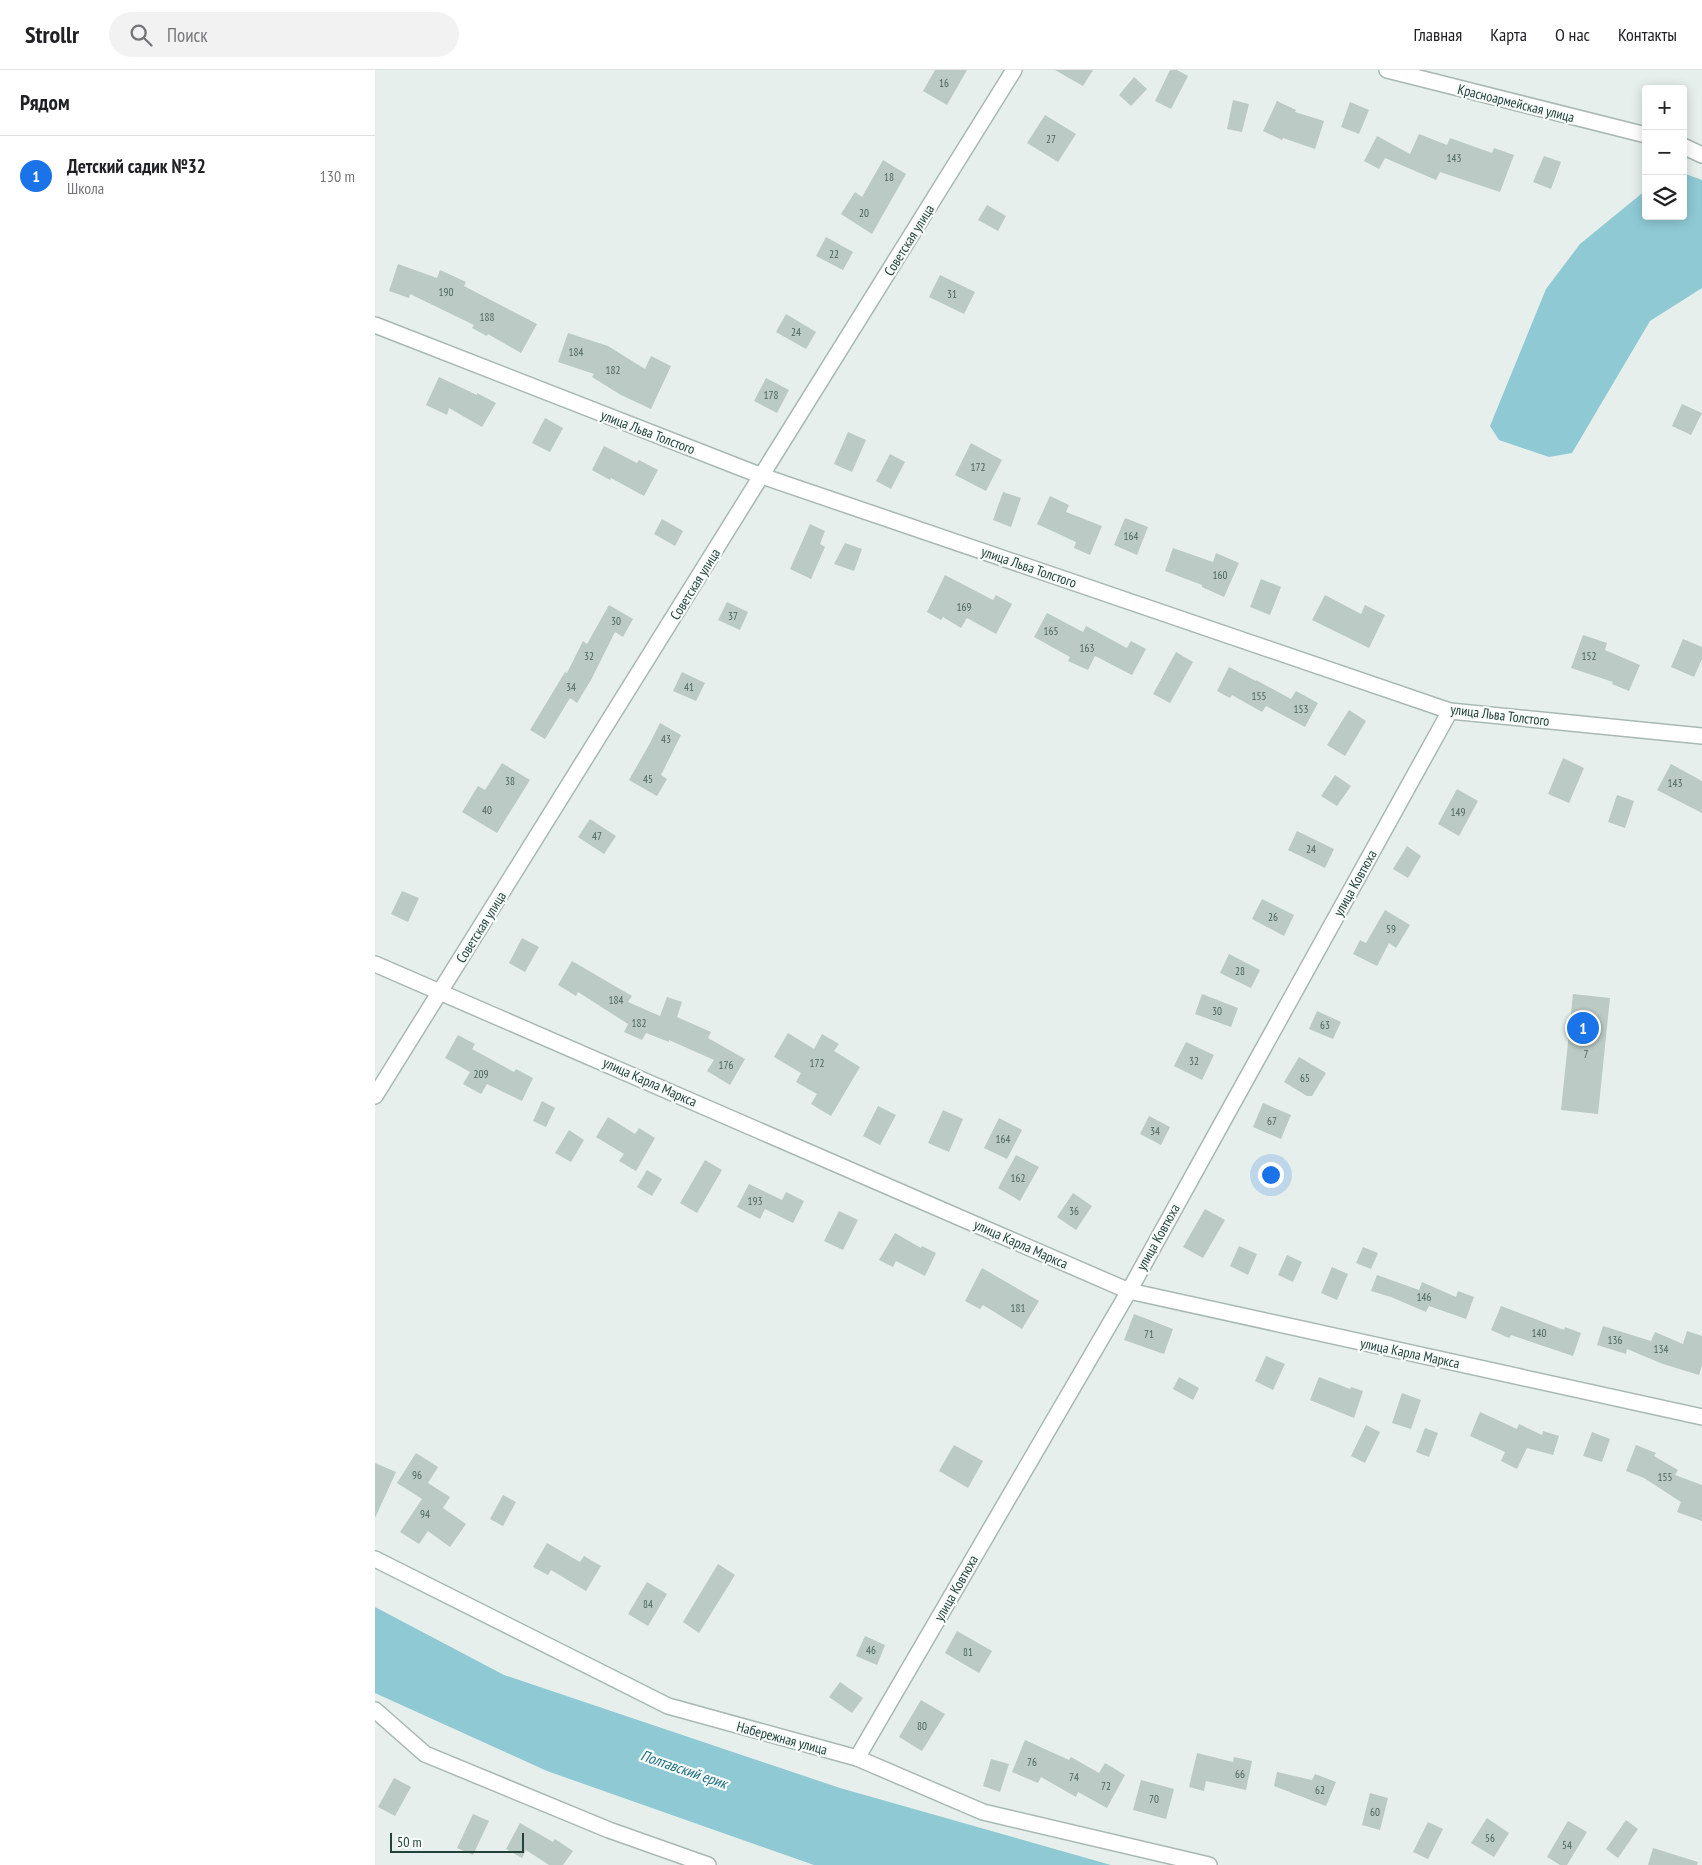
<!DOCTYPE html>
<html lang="ru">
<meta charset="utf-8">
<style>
body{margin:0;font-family:"PT Sans Narrow",sans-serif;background:#f2f2f2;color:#202124}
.controls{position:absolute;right:15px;top:15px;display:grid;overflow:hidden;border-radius:5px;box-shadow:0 2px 12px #0003}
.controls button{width:45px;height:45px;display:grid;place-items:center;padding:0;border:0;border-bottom:1px solid #e0e0e0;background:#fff;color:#202124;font:25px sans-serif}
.scale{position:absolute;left:15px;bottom:12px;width:134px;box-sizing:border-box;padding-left:5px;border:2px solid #24423a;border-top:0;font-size:14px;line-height:18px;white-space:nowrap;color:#24423a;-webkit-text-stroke:4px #f7fbf9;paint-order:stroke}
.you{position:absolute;left:895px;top:1104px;width:18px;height:18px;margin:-12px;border:4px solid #fff;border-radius:50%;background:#1a73e8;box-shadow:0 0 0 8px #1a73e833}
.badge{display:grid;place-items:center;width:32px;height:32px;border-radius:50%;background:#1a73e8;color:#fff;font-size:16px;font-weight:700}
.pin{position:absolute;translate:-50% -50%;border:2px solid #fff;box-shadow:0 1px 5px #0006}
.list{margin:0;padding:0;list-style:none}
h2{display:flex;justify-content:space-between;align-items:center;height:65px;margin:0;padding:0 20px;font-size:21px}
h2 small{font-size:16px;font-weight:400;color:#757577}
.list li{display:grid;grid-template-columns:32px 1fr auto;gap:15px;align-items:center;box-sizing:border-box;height:80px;padding:0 20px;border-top:1px solid #e0e0e0}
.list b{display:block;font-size:19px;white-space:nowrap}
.list p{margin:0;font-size:16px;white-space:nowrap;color:#757577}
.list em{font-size:16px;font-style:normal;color:#757577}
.icon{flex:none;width:28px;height:28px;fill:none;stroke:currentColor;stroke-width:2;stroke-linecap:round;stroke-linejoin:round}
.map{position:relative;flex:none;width:1327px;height:1795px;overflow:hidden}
header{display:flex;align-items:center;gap:30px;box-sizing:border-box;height:70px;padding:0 25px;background:#fff;border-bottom:1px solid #e0e0e0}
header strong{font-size:24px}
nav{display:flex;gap:28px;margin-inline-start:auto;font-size:18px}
.search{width:350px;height:45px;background:#f2f2f2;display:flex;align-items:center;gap:12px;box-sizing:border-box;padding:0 18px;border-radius:28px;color:#757577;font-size:19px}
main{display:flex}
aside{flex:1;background:#fff}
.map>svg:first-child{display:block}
.water{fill:#8ec9d4}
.building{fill:#bbcac4}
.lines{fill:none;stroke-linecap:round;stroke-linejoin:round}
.minor-casing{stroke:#a8b8b2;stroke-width:18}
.minor{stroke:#fff;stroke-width:15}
.labels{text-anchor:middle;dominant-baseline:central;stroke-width:4.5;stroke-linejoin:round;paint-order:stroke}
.number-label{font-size:11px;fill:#4a645c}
.street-label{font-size:14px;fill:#24423a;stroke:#f7fbf9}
.water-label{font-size:15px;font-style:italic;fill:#1c6f80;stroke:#f7fbf9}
</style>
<header>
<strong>Strollr</strong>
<div class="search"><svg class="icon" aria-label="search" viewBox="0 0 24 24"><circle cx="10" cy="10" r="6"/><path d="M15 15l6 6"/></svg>Поиск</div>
<nav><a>Главная</a><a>Карта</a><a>О нас</a><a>Контакты</a></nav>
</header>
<main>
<aside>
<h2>Рядом<small></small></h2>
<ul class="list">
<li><span class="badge">1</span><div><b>Детский садик №32</b><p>Школа</p></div><em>130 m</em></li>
</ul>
</aside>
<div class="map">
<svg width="1327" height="1795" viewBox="0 0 1327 1795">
<rect width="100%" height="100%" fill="#e6efeb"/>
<g class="water">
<path d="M 1308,103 L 1327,110 L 1327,218 L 1275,251 L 1197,383 L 1174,387 L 1124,370 L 1115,356 L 1171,219 L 1205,174 L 1271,120 L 1271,146 L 1308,146 Z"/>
<path d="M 0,1537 L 129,1605 L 465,1718 L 736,1795 L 439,1795 L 172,1701 L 0,1623 Z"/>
</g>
<g class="building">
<path d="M 560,0 L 592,0 L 572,35 L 548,21 Z"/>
<path d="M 680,0 L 718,0 L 708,16 Z"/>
<path d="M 795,0 L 802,0 L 813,6 L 796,39 L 780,31 Z"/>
<path d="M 759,7 L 772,19 L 756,36 L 744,25 Z"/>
<path d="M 858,30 L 874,34 L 867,62 L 852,59 Z"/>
<path d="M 902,31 L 921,40 L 920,42 L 949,51 L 940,79 L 908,68 L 907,70 L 888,61 Z"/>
<path d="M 975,32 L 994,40 L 984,64 L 966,57 Z"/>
<path d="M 670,45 L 701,64 L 683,92 L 652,73 Z"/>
<path d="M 1044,64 L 1072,75 L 1075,68 L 1117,83 L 1119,78 L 1139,85 L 1125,122 L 1065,102 L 1061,110 L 1010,88 L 1004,99 L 989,91 L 1002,66 L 1035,84 Z"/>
<path d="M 1169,86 L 1186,92 L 1176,119 L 1158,112 Z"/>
<path d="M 508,90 L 531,104 L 497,164 L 466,144 L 480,122 L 487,127 Z"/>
<path d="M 612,135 L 631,146 L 623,161 L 603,150 Z"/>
<path d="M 451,167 L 478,182 L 468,200 L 441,186 Z"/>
<path d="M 23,194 L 62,208 L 65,200 L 91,212 L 89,216 L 162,254 L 146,283 L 113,264 L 112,266 L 97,258 L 99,255 L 35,224 L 34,228 L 14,221 Z"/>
<path d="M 565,205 L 600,222 L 589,244 L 554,227 Z"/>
<path d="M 411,244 L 441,262 L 431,279 L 401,262 Z"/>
<path d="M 193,263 L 233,276 L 270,299 L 276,286 L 296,296 L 276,339 L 246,325 L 217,307 L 219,304 L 183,292 Z"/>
<path d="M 64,307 L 102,325 L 102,323 L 121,333 L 107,357 L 74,338 L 72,345 L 51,335 Z"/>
<path d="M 391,308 L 414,320 L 402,343 L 379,331 Z"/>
<path d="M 1307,334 L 1327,343 L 1316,365 L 1297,356 Z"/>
<path d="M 170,348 L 188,358 L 175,382 L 157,373 Z"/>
<path d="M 473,362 L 491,370 L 477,402 L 459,394 Z"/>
<path d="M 596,373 L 627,390 L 611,421 L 580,405 Z"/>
<path d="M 229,376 L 262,393 L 264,390 L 283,400 L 269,426 L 236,408 L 235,410 L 217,400 Z"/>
<path d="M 515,384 L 530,392 L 516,419 L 501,411 Z"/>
<path d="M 628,422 L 646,428 L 636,457 L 618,450 Z"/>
<path d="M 675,426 L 694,435 L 691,442 L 727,456 L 715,485 L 699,478 L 701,472 L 662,454 Z"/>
<path d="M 750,448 L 773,457 L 762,485 L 739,475 Z"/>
<path d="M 287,449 L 308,461 L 300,476 L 279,464 Z"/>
<path d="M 435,454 L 450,461 L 445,474 L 450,477 L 436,509 L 415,499 Z"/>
<path d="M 470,473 L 487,479 L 479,501 L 459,494 Z"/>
<path d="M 798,478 L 838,492 L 841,483 L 864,493 L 849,527 L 827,517 L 827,515 L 790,501 Z"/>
<path d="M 570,505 L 618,530 L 621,525 L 637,534 L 621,564 L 592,548 L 586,558 L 568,547 L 566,550 L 552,542 Z"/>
<path d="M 886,509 L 906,517 L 895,545 L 875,537 Z"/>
<path d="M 950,525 L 986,544 L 990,535 L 1010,545 L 994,578 L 937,550 Z"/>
<path d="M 352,532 L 373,542 L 365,560 L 343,550 Z"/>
<path d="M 234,535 L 258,549 L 248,567 L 240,562 L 216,610 L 202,633 L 195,628 L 170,669 L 155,660 L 190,602 L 192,603 L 208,571 L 212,574 Z"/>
<path d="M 672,543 L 708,562 L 711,556 L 752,578 L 756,571 L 771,579 L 757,605 L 720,586 L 713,600 L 693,591 L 695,587 L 659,567 Z"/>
<path d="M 1208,565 L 1232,573 L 1230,580 L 1265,595 L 1254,621 L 1237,614 L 1238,612 L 1196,598 Z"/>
<path d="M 1308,569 L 1327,577 L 1327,589 L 1319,607 L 1296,597 Z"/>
<path d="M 801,582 L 818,592 L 795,633 L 778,624 Z"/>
<path d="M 854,597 L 881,611 L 881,610 L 916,629 L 921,621 L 943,633 L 930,657 L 891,636 L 887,642 L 857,625 L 855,628 L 842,621 Z"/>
<path d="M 307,602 L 330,613 L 321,631 L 298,621 Z"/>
<path d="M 974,640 L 991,651 L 970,686 L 952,675 Z"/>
<path d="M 285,653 L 306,665 L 286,705 L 292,709 L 282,726 L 254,710 L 275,673 Z"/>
<path d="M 1188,688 L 1209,698 L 1194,733 L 1173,724 Z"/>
<path d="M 127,693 L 155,710 L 122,763 L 87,742 L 103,716 L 110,720 Z"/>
<path d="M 1296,694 L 1327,711 L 1327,743 L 1282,720 Z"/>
<path d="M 960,705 L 976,716 L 962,736 L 946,726 Z"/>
<path d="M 1082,719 L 1103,731 L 1084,766 L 1063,754 Z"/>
<path d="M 1242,725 L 1259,731 L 1250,758 L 1233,752 Z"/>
<path d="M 215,749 L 241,766 L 229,784 L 203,767 Z"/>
<path d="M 922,761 L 959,779 L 950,798 L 913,780 Z"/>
<path d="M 1032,776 L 1046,786 L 1033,808 L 1018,799 Z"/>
<path d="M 27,821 L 44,828 L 33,852 L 16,844 Z"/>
<path d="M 887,829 L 919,845 L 909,866 L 877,849 Z"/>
<path d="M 1010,840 L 1035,855 L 1021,878 L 1014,873 L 1002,896 L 978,884 L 985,870 L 991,873 Z"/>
<path d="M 147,868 L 164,877 L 150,902 L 134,893 Z"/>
<path d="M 854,884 L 885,900 L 876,918 L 845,903 Z"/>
<path d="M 197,891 L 257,926 L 253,932 L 285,946 L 292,927 L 307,932 L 302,947 L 336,962 L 333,968 L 370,989 L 355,1015 L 332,1001 L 339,990 L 294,970 L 294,972 L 271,963 L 267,970 L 249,962 L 253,954 L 203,922 L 201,926 L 183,915 Z"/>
<path d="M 827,924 L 863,938 L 856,957 L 820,944 Z"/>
<path d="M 1198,924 L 1235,928 L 1223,1044 L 1186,1040 Z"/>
<path d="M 942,941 L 966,952 L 958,969 L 934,959 Z"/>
<path d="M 413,963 L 439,979 L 447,964 L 464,974 L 459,981 L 485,997 L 456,1046 L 436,1034 L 442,1024 L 421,1012 L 426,1003 L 399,987 Z"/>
<path d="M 83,965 L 100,974 L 97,979 L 139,1002 L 141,999 L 158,1008 L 147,1031 L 112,1014 L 106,1024 L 88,1014 L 95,1002 L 70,988 Z"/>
<path d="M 811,972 L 839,985 L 827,1010 L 799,996 Z"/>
<path d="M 924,987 L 951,1003 L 937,1026 L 932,1026 L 909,1012 Z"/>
<path d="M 167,1031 L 180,1038 L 171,1057 L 158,1051 Z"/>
<path d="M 888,1033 L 916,1045 L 906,1069 L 878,1057 Z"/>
<path d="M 503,1036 L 521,1045 L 505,1075 L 488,1066 Z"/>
<path d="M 568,1040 L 588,1049 L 574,1082 L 553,1073 Z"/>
<path d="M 774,1046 L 795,1057 L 786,1075 L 765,1064 Z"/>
<path d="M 233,1047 L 260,1064 L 264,1058 L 280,1068 L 261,1101 L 244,1091 L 249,1084 L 221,1067 Z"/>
<path d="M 624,1048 L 647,1060 L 632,1089 L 609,1078 Z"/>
<path d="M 194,1060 L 209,1070 L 196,1092 L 180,1083 Z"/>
<path d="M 641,1085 L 664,1097 L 645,1131 L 623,1118 Z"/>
<path d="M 330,1090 L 347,1100 L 322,1143 L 305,1133 Z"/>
<path d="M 272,1100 L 287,1109 L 277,1126 L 262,1117 Z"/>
<path d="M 374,1114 L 407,1130 L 411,1122 L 429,1131 L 418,1153 L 390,1139 L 385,1149 L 362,1137 Z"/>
<path d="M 698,1123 L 717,1136 L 701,1160 L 682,1147 Z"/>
<path d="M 830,1139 L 850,1150 L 828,1188 L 808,1177 Z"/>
<path d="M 464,1141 L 483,1150 L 468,1180 L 449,1171 Z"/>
<path d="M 520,1163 L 546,1178 L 547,1176 L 561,1183 L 550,1206 L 521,1191 L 518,1197 L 504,1190 Z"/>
<path d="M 864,1176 L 882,1184 L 873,1205 L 855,1196 Z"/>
<path d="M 988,1177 L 1003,1183 L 996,1199 L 981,1193 Z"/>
<path d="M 912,1185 L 927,1192 L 918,1212 L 903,1205 Z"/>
<path d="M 957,1197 L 973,1204 L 962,1230 L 946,1223 Z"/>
<path d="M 607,1198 L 664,1231 L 647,1259 L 608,1235 L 605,1239 L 590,1231 Z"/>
<path d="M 1002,1205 L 1044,1220 L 1047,1212 L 1081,1227 L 1083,1221 L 1099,1227 L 1091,1249 L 1054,1236 L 1051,1242 L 1016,1227 L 996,1221 Z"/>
<path d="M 1126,1236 L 1189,1260 L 1190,1257 L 1206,1263 L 1198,1286 L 1136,1265 L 1134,1268 L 1116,1260 Z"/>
<path d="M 759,1244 L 798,1259 L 789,1284 L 749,1270 Z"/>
<path d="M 1228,1256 L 1276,1271 L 1280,1262 L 1308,1274 L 1312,1261 L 1327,1266 L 1327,1295 L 1324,1305 L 1288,1294 L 1252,1279 L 1251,1284 L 1222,1275 Z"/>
<path d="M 891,1286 L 910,1294 L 898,1320 L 880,1311 Z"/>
<path d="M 804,1307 L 824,1318 L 818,1330 L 798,1319 Z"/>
<path d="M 944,1307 L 975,1319 L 976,1317 L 988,1321 L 979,1348 L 935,1330 Z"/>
<path d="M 1027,1323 L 1046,1330 L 1036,1359 L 1017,1353 Z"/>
<path d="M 1105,1342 L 1142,1359 L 1144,1354 L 1167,1365 L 1168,1361 L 1184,1366 L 1178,1385 L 1152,1378 L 1142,1399 L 1126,1391 L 1130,1382 L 1095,1366 Z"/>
<path d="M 991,1355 L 1005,1362 L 990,1393 L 976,1386 Z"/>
<path d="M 1050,1358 L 1063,1363 L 1054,1387 L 1041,1382 Z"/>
<path d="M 1217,1362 L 1235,1369 L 1227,1392 L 1208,1386 Z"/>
<path d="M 579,1375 L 608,1391 L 593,1418 L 564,1401 Z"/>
<path d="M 1261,1375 L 1281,1383 L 1279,1386 L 1303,1400 L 1300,1405 L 1327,1415 L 1327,1451 L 1302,1442 L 1306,1432 L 1269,1408 L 1251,1401 Z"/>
<path d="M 41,1383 L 63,1397 L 53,1413 L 75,1427 L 68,1438 L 91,1454 L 75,1477 L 53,1461 L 44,1474 L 25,1462 L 47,1429 L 22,1413 Z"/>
<path d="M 0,1393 L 21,1402 L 0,1448 Z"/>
<path d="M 128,1425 L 141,1432 L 128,1456 L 115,1449 Z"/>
<path d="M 172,1473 L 205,1492 L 209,1486 L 226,1496 L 211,1521 L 176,1500 L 173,1505 L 158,1497 Z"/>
<path d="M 343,1494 L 360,1505 L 324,1563 L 308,1552 Z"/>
<path d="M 272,1512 L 292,1524 L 273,1556 L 253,1544 Z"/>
<path d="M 582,1561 L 617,1581 L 604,1603 L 570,1583 Z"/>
<path d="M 490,1566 L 510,1575 L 502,1595 L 481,1586 Z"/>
<path d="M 465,1612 L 488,1628 L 477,1643 L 454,1627 Z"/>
<path d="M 546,1630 L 570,1644 L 547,1681 L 524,1667 Z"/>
<path d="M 650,1670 L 694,1690 L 696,1687 L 724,1703 L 730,1693 L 750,1705 L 732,1738 L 703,1722 L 701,1727 L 666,1707 L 663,1713 L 637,1702 Z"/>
<path d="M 822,1683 L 858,1692 L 859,1687 L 877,1691 L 871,1720 L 831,1711 L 829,1721 L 814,1717 Z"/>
<path d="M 616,1689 L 634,1694 L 625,1722 L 608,1716 Z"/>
<path d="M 902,1702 L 937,1710 L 940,1704 L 961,1712 L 951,1736 L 899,1716 Z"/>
<path d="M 19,1708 L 36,1717 L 20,1746 L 3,1737 Z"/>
<path d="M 766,1710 L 799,1719 L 791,1749 L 758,1740 Z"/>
<path d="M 995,1723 L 1013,1728 L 1005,1760 L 987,1755 Z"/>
<path d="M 98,1744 L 114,1751 L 98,1785 L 82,1778 Z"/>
<path d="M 1112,1748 L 1134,1763 L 1119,1787 L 1096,1773 Z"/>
<path d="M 1251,1750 L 1263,1759 L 1243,1788 L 1231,1779 Z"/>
<path d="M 1193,1751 L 1212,1762 L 1192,1795 L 1185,1795 L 1172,1787 Z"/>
<path d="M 1053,1752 L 1068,1759 L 1053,1789 L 1038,1782 Z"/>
<path d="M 145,1753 L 178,1772 L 180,1769 L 198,1781 L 188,1795 L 174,1795 L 151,1780 L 147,1788 L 131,1779 Z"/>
<path d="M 1278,1778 L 1323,1792 L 1322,1795 L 1273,1795 Z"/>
</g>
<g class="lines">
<defs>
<g id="minor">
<path d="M 1012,0 L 1271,65"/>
<path d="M 1308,76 L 1327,85"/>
<path d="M 0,255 L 387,406 L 1075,641 L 1327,666"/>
<path d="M 0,894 L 754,1221 L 1327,1347"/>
<path d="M 0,1026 L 639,0"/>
<path d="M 0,1489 L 293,1636 L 482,1688 L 608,1742 L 834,1795"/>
<path d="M 0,1640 L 50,1684 L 234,1760 L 333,1795"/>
<path d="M 482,1688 L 754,1221 L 1075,641"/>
</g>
</defs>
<use href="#minor" class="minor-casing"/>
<use href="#minor" class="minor"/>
</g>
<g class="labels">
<g class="number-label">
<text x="569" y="13">16</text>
<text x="676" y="69">27</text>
<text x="1079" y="88">143</text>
<text x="514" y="107">18</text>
<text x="489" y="143">20</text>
<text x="459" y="184">22</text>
<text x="71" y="222">190</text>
<text x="577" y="224">31</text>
<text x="112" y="247">188</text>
<text x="421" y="262">24</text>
<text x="201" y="282">184</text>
<text x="238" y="300">182</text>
<text x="396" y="325">178</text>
<text x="603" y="397">172</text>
<text x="756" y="466">164</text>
<text x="845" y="505">160</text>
<text x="589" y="537">169</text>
<text x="358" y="546">37</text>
<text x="241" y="551">30</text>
<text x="676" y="561">165</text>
<text x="712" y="578">163</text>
<text x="214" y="586">32</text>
<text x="1214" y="586">152</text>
<text x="196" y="617">34</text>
<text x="314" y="617">41</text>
<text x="884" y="626">155</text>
<text x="926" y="639">153</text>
<text x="291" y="669">43</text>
<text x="273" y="709">45</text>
<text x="135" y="711">38</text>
<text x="1300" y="713">143</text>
<text x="112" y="740">40</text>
<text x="1083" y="742">149</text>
<text x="222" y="766">47</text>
<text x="936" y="779">24</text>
<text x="898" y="847">26</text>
<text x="1016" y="859">59</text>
<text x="865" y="901">28</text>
<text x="241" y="930">184</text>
<text x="842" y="941">30</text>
<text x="264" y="953">182</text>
<text x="950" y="955">63</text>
<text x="1211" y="984">7</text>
<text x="819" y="991">32</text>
<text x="442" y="993">172</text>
<text x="351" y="995">176</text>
<text x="106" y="1004">209</text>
<text x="930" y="1008">65</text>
<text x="897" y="1051">67</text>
<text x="780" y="1061">34</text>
<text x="628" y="1069">164</text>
<text x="643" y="1108">162</text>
<text x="380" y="1131">193</text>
<text x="699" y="1141">36</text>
<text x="1049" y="1227">146</text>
<text x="643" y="1238">181</text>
<text x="1164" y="1263">140</text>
<text x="774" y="1264">71</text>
<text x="1240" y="1270">136</text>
<text x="1286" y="1279">134</text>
<text x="42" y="1405">96</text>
<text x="1290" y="1407">155</text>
<text x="50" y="1444">94</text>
<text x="273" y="1534">84</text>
<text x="496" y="1580">46</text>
<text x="593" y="1582">81</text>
<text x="547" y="1656">80</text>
<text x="657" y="1692">76</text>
<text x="865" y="1704">66</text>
<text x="699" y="1707">74</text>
<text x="731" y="1716">72</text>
<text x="945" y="1720">62</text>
<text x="779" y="1729">70</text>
<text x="1000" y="1742">60</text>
<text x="1115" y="1768">56</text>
<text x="1192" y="1775">54</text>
</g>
<g class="street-label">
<text transform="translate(1141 33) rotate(14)">Красноармейская улица</text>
<text transform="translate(534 170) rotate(-58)">Советская улица</text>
<text transform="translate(273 362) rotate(21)">улица Льва Толстого</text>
<text transform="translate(654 497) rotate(19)">улица Льва Толстого</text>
<text transform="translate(320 514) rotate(-58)">Советская улица</text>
<text transform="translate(1125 645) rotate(7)">улица Льва Толстого</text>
<text transform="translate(980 813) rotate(-61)">улица Ковтюха</text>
<text transform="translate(106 857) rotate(-58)">Советская улица</text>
<text transform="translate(275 1012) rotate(24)">улица Карла Маркса</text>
<text transform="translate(783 1167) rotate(-61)">улица Ковтюха</text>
<text transform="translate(646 1174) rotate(24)">улица Карла Маркса</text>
<text transform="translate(1035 1283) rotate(12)">улица Карла Маркса</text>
<text transform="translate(581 1518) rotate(-60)">улица Ковтюха</text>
<text transform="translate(407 1668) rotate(15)">Набережная улица</text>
</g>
<g class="water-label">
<text transform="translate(309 1699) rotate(19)">Полтавский ерик</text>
</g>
</g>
</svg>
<div class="controls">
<button>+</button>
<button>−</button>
<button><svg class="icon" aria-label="layers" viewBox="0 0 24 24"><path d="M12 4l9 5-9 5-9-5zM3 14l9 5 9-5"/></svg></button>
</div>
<div class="scale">50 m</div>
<div class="you"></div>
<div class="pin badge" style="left:1208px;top:958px">1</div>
</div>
</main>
